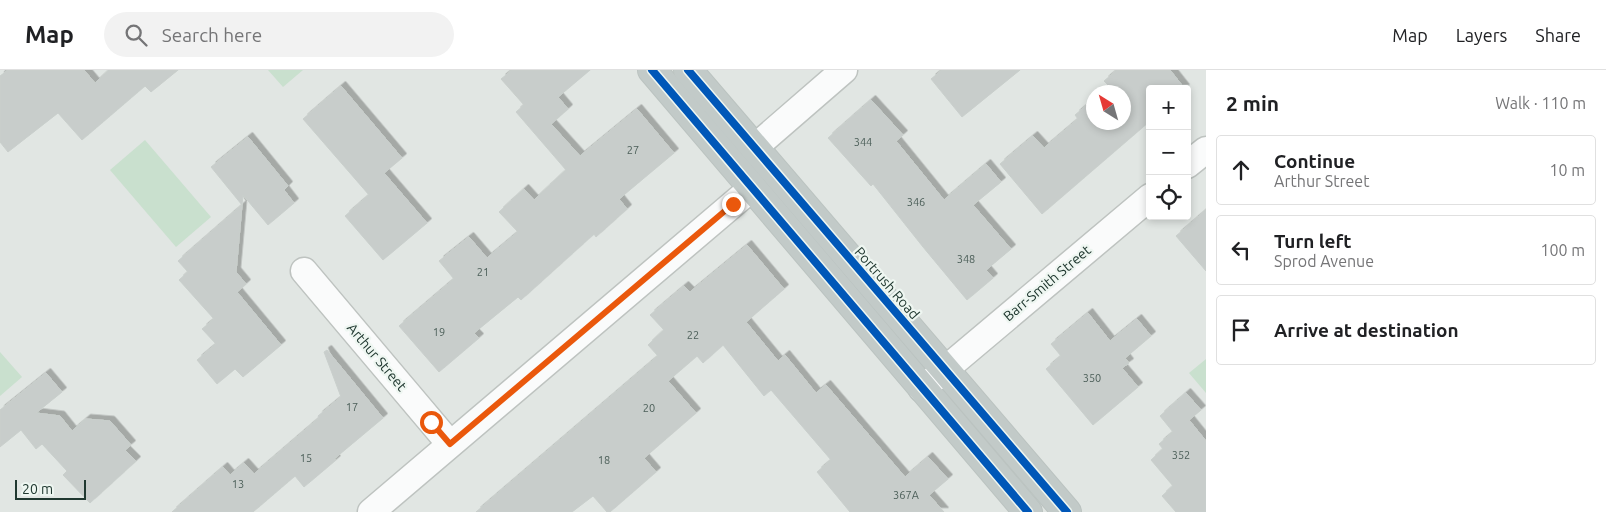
<!DOCTYPE html>
<meta charset="utf-8">
<style>
body{margin:0;font-family:Ubuntu,sans-serif;background:#f2f2f2;color:#202124}
.controls{position:absolute;right:15px;top:15px;display:grid;overflow:hidden;border-radius:5px;box-shadow:0 2px 8px #0003}
.controls button{width:45px;height:45px;display:grid;place-items:center;padding:0;border:0;border-bottom:1px solid #e0e0e0;background:#fff;color:#202124;font:25px sans-serif}
.compass{position:absolute;left:1086px;top:15px;width:45px;height:45px;border-radius:50%;background:#fff;box-shadow:0 2px 8px #0003;rotate:323deg}
.scale{position:absolute;left:15px;bottom:12px;width:71px;box-sizing:border-box;padding-left:5px;border:2px solid #203830;border-top:0;font-size:14px;line-height:18px;white-space:nowrap;color:#203830;-webkit-text-stroke:4px #eef6f1;paint-order:stroke}
.stop{position:absolute;width:15px;height:15px;margin:-11px;border:4px solid #ea580c;border-radius:50%;background:#fff}
.stop.end{background:#ea580c;border-color:#fff;box-shadow:0 1px 5px #0008}
.list{margin:0;padding:0;list-style:none}
h2{display:flex;justify-content:space-between;align-items:center;height:65px;margin:0;padding:0 20px;font-size:21px}
h2 small{font-size:16px;font-weight:400;color:#757577}
.list li{display:grid;grid-template-columns:32px 1fr auto;gap:15px;align-items:center;box-sizing:border-box;height:70px;margin:0 10px 10px;padding:0 10px;border:1px solid #e0e0e0;border-radius:5px}
.list b{display:block;font-size:19px;white-space:nowrap}
.list p{margin:0;font-size:16px;white-space:nowrap;color:#757577}
.list em{font-size:16px;font-style:normal;color:#757577}
.icon{flex:none;width:28px;height:28px;fill:none;stroke:currentColor;stroke-width:2;stroke-linecap:round;stroke-linejoin:round}
.map{position:relative;flex:none;width:1206px;height:442px;overflow:hidden}
header{display:flex;align-items:center;gap:30px;box-sizing:border-box;height:70px;padding:0 25px;background:#fff;border-bottom:1px solid #e0e0e0}
header strong{font-size:24px}
nav{display:flex;gap:28px;margin-inline-start:auto;font-size:18px}
.search{width:350px;height:45px;background:#f2f2f2;display:flex;align-items:center;gap:12px;box-sizing:border-box;padding:0 18px;border-radius:28px;color:#757577;font-size:19px}
main{display:flex}
aside{flex:1;background:#fff}
.map>svg:first-child{display:block}
.green{fill:#c9e0ce}
.building{fill:#c8cdcb;stroke:#c9cfcc;filter:url(#shadow)}
.lines{fill:none;stroke-linecap:round;stroke-linejoin:round}
.minor-casing{stroke:#bec3c0;stroke-width:29}
.trunk-casing{stroke:#bbc3c0;stroke-width:30}
.minor{stroke:#fafbfb;stroke-width:26}
.trunk{stroke:#c2cac8;stroke-width:28}
.cycleway-casing{stroke:#eef6f1;stroke-width:11}
.cycleway{stroke:#0057b8;stroke-width:8}
.route{stroke:#ea580c;stroke-width:6}
.labels{text-anchor:middle;dominant-baseline:central;stroke-width:4.5;stroke-linejoin:round;paint-order:stroke}
.number-label{font-size:11px;fill:#4b5e58}
.street-label{font-size:14px;fill:#203830;stroke:#eef6f1}
</style>
<header>
<strong>Map</strong>
<div class="search"><svg class="icon" aria-label="search" viewBox="0 0 24 24"><circle cx="10" cy="10" r="6"/><path d="M15 15l6 6"/></svg>Search here</div>
<nav><a>Map</a><a>Layers</a><a>Share</a></nav>
</header>
<main>
<div class="map">
<svg width="1206" height="442" viewBox="0 0 1206 442">
<defs>
<filter id="shadow"><feDropShadow dx="4.5" dy="-4.5" stdDeviation="0" flood-color="#0004"/></filter>
</defs>
<rect width="100%" height="100%" fill="#e1e6e3"/>
<g class="green">
<path d="M 268,0 L 303,0 L 283,17 Z"/>
<path d="M 145,70 L 211,147 L 176,177 L 110,100 Z"/>
<path d="M 0,282 L 22,307 L 0,326 Z"/>
<path d="M 1206,289 L 1206,323 L 1189,303 Z"/>
</g>
<g class="building">
<path d="M 8,0 L 84,0 L 95,13 L 109,0 L 178,0 L 151,22 L 145,16 L 82,70 L 58,43 L 8,82 L 0,72 L 0,6 Z"/>
<path d="M 512,0 L 590,0 L 558,27 L 568,39 L 551,54 L 580,86 L 637,39 L 674,83 L 619,129 L 627,139 L 596,167 L 594,164 L 521,230 L 518,227 L 474,263 L 479,268 L 439,302 L 399,256 L 454,209 L 439,191 L 469,167 L 487,188 L 518,162 L 499,142 L 524,119 L 534,130 L 566,100 L 516,42 L 524,35 L 501,9 Z"/>
<path d="M 942,0 L 1020,0 L 962,47 L 931,9 Z"/>
<path d="M 1117,0 L 1170,0 L 1185,19 L 1150,19 L 1150,51 L 1042,144 L 1000,94 L 1033,66 L 1044,78 L 1078,49 L 1075,45 L 1094,29 L 1094,52 L 1124,52 L 1124,22 L 1101,22 L 1109,16 L 1104,11 Z"/>
<path d="M 341,16 L 402,88 L 384,103 L 427,153 L 383,190 L 345,146 L 369,125 L 303,49 Z"/>
<path d="M 871,30 L 903,65 L 896,71 L 944,130 L 986,94 L 1001,112 L 973,135 L 1011,179 L 986,200 L 993,208 L 967,230 L 923,177 L 873,114 L 871,116 L 828,68 Z"/>
<path d="M 248,67 L 288,116 L 284,120 L 294,133 L 268,155 L 243,125 L 242,135 L 211,97 Z"/>
<path d="M 242,135 L 236,202 L 246,214 L 237,222 L 281,275 L 243,307 L 235,299 L 217,314 L 197,290 L 216,274 L 202,259 L 214,249 L 179,210 L 188,202 L 178,191 Z"/>
<path d="M 1206,140 L 1206,201 L 1176,166 Z"/>
<path d="M 747,175 L 784,219 L 746,252 L 778,291 L 785,285 L 816,323 L 826,315 L 905,407 L 928,387 L 948,409 L 929,425 L 944,442 L 850,442 L 817,402 L 831,390 L 771,320 L 764,326 L 723,275 L 703,293 L 697,286 L 668,311 L 696,343 L 644,388 L 656,402 L 610,442 L 607,442 L 593,426 L 572,442 L 476,442 L 658,286 L 648,275 L 664,260 L 650,245 L 684,216 L 690,222 Z"/>
<path d="M 1088,243 L 1110,271 L 1137,249 L 1151,266 L 1125,288 L 1129,293 L 1122,298 L 1138,317 L 1093,355 L 1046,299 L 1061,286 L 1051,274 Z"/>
<path d="M 327,280 L 383,348 L 334,389 L 336,390 L 304,417 L 295,406 L 253,442 L 172,442 L 223,397 L 230,405 L 244,393 L 254,404 L 319,348 L 318,346 L 341,327 L 324,282 Z"/>
<path d="M 46,303 L 62,322 L 36,343 L 60,346 L 72,361 L 86,349 L 110,351 L 131,375 L 125,380 L 136,391 L 90,433 L 63,405 L 67,401 L 42,374 L 36,379 L 21,360 L 0,377 L 0,340 Z"/>
<path d="M 1186,323 L 1201,340 L 1189,350 L 1206,371 L 1206,442 L 1176,442 L 1162,426 L 1173,416 L 1151,390 L 1163,379 L 1159,374 L 1173,362 L 1160,346 Z"/>
</g>
<g class="lines">
<defs>
<g id="minor">
<path d="M 754,78 L 844,0"/>
<path d="M 1187,95 L 1206,80"/>
<path d="M 304,201 L 450,374"/>
<path d="M 922,319 L 1150,127"/>
<path d="M 371,442 L 752,118"/>
</g>
<g id="trunk">
<path d="M 652,0 L 1028,442"/>
<path d="M 688,0 L 1067,442"/>
</g>
</defs>
<use href="#minor" class="minor-casing"/>
<use href="#trunk" class="trunk-casing"/>
<use href="#minor" class="minor"/>
<use href="#trunk" class="trunk"/>
<defs>
<g id="cycleway">
<path d="M 652,0 L 1028,442"/>
<path d="M 688,0 L 1067,442"/>
</g>
</defs>
<use href="#cycleway" class="cycleway-casing"/>
<use href="#cycleway" class="cycleway"/>
</g>
<g class="lines">
<path class="route" d="M 431,352 L 450,374 L 733,134"/>
</g>
<g class="labels">
<g class="number-label">
<text x="863" y="72">344</text>
<text x="633" y="80">27</text>
<text x="916" y="132">346</text>
<text x="966" y="189">348</text>
<text x="483" y="202">21</text>
<text x="439" y="262">19</text>
<text x="693" y="265">22</text>
<text x="1092" y="308">350</text>
<text x="352" y="337">17</text>
<text x="649" y="338">20</text>
<text x="1181" y="385">352</text>
<text x="306" y="388">15</text>
<text x="604" y="390">18</text>
<text x="238" y="414">13</text>
<text x="906" y="425">367A</text>
</g>
<g class="street-label">
<text transform="translate(887 213) rotate(49)">Portrush Road</text>
<text transform="translate(1047 213) rotate(-40)">Barr-Smith Street</text>
<text transform="translate(377 287) rotate(50)">Arthur Street</text>
</g>
</g>
</svg>
<div class="controls">
<button>+</button>
<button>−</button>
<button><svg class="icon" aria-label="locate" viewBox="0 0 24 24"><circle cx="12" cy="12" r="6"/><path d="M12 2v4M12 18v4M2 12h4M18 12h4"/></svg></button>
</div>
<svg class="compass" viewBox="-18 -18 36 36"><path d="M0-13l5 13h-10z" fill="#e53935"/><path d="M0 13l5-13h-10z" fill="#757577"/></svg>
<div class="scale">20 m</div>
<div class="stop" style="left:431px;top:352px"></div>
<div class="stop end" style="left:733px;top:134px"></div>
</div>
<aside>
<h2>2 min<small>Walk · 110 m</small></h2>
<ul class="list">
<li><svg class="icon" aria-label="ahead" viewBox="0 0 24 24"><path d="M12 20V5M6 11l6-6 6 6"/></svg><div><b>Continue</b><p>Arthur Street</p></div><em>10 m</em></li>
<li><svg class="icon" aria-label="left" viewBox="0 0 24 24"><path d="M17 20v-9H6M10 6l-5 5 5 5"/></svg><div><b>Turn left</b><p>Sprod Avenue</p></div><em>100 m</em></li>
<li><svg class="icon" aria-label="arrive" viewBox="0 0 24 24"><path d="M6 21V4h12l-3 4 3 4H6"/></svg><div><b>Arrive at destination</b></div></li>
</ul>
</aside>
</main>
